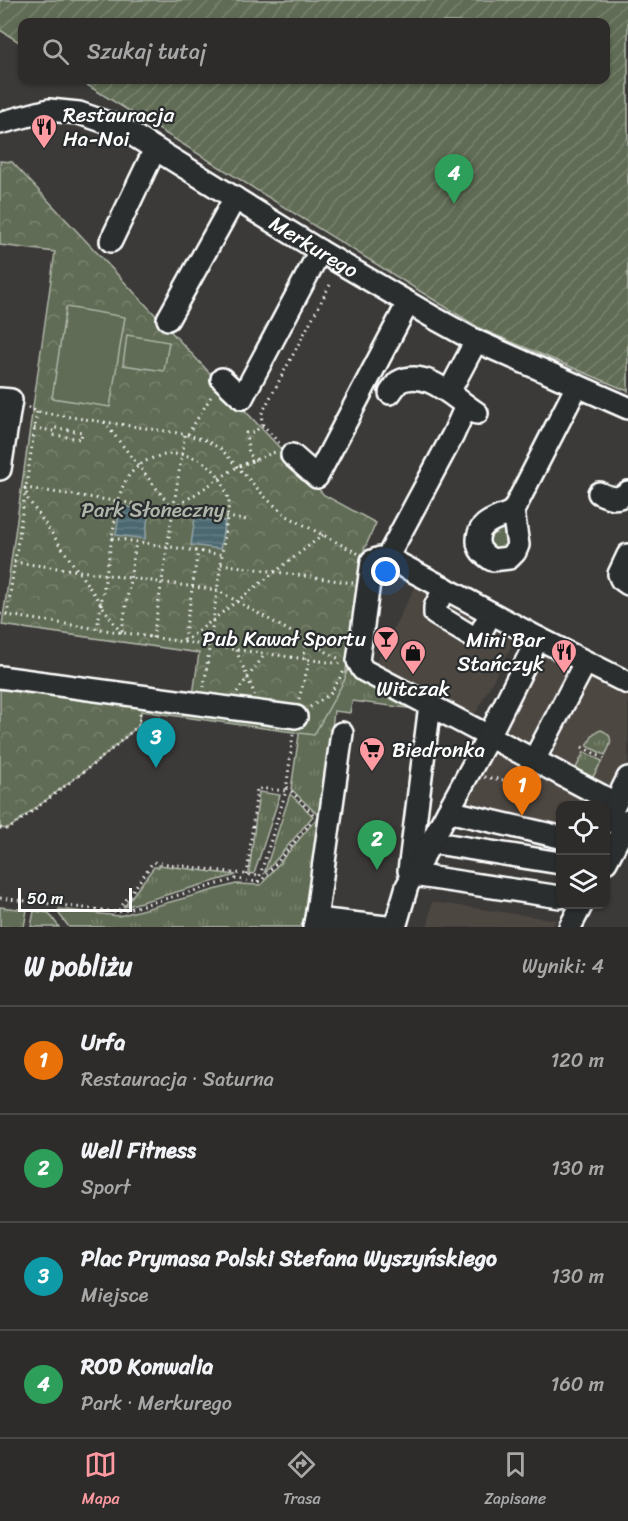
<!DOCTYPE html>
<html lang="pl">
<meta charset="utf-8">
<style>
body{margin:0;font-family:Sriracha,sans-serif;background:#353432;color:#f1f3f6}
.controls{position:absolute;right:18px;bottom:18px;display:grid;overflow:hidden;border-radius:12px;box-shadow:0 2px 4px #0004}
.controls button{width:54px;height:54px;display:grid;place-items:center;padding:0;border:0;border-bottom:2px solid #484847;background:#2d2c2a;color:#f1f3f6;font:30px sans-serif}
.scale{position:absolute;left:18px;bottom:15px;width:114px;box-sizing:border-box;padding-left:6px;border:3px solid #fff;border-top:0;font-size:16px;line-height:21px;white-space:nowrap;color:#fff;-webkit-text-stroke:4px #2a2d2e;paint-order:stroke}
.you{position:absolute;left:386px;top:572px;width:21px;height:21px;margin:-15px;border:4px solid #fff;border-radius:50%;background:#1a73e8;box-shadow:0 0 0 9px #1a73e833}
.badge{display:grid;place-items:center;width:39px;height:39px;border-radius:50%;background:#ff9aa2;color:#fff;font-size:20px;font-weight:700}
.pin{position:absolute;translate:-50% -50px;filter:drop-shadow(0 2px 3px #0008)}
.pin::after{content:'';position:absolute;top:32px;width:21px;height:18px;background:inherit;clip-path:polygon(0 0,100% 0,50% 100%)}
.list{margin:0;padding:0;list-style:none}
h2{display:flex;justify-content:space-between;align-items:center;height:78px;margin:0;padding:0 24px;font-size:26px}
h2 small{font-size:20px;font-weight:400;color:#a7a7a8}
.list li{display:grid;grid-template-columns:39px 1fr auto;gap:18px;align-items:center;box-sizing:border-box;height:108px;padding:0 24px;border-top:2px solid #484847}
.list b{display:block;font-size:22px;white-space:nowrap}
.list p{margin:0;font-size:20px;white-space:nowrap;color:#a7a7a8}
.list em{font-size:20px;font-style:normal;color:#a7a7a8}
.icon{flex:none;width:33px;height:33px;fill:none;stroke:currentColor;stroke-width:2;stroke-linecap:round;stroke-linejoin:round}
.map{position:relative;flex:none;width:628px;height:927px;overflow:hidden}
.search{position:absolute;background:#2d2c2a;box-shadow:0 2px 4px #0004;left:18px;right:18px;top:18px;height:66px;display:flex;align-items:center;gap:15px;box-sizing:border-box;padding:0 21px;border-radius:12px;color:#a7a7a8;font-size:22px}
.sheet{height:510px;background:#2d2c2a}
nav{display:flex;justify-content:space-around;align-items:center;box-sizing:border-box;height:84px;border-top:2px solid #484847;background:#2d2c2a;font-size:16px;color:#a7a7a8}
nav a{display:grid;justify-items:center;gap:3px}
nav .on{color:#ff9aa2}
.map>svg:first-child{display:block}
.built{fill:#4d4743}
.grass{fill:url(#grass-tufts);stroke:#b0b6aa;stroke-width:1.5}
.park{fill:url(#park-crowns);stroke:#b0b6aa;stroke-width:1.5}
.garden{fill:url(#garden-furrows);stroke:#b0b6aa;stroke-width:1.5}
.pitch{fill:#616c54;stroke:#b0b6aa;stroke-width:1.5}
.water{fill:url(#water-rules);stroke:#93a4a9;stroke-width:1.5}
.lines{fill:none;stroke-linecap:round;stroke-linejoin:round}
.minor-casing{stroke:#fff;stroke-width:26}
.path{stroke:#fff;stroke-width:3;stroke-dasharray:1.5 4.5;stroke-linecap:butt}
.minor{stroke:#2a2d2e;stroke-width:21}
.labels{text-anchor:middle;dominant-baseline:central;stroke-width:4.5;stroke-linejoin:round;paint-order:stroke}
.poi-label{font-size:21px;fill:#fff;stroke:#2a2d2e;text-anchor:start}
.street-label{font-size:21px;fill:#fff;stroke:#2a2d2e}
.park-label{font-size:21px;fill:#b0b6aa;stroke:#2a2d2e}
</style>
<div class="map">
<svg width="628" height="927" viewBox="0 0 628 927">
<defs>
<pattern id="grass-tufts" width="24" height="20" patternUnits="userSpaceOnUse" patternTransform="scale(1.5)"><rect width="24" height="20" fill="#616c54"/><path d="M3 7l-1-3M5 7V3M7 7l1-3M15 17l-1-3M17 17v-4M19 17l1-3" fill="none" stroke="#79826e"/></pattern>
<pattern id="park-crowns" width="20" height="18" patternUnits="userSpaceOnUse" patternTransform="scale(1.5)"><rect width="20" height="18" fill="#616c54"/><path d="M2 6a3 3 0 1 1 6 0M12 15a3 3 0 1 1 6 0" fill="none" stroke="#79826e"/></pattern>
<pattern id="garden-furrows" width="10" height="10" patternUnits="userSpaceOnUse" patternTransform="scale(1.5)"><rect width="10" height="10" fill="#616c54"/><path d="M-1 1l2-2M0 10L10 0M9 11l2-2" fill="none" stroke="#79826e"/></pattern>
<pattern id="water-rules" width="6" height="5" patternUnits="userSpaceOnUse" patternTransform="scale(1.5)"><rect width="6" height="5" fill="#4b686f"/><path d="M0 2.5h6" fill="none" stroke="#667f85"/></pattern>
</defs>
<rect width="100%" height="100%" fill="#3c3a38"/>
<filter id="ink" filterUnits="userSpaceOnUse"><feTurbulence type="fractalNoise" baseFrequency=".0167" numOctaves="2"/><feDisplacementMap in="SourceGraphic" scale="12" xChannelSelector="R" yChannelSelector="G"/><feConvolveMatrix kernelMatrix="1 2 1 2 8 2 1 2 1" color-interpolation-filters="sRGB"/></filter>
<g filter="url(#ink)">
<g class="built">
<path d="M 416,585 L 516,637 L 474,716 L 375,664 Z"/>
<path d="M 544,652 L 628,696 L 628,771 L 606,806 L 560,806 L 560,834 L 456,820 Z"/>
<path d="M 432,902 L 556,920 L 552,927 L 428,927 Z"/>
</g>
<g class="grass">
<path d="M 499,526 L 507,529 L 511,546 L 492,552 L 485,537 Z"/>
<path d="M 348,670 L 423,710 L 352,701 L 350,713 L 334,711 L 322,814 L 316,813 L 291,789 L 302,715 L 332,696 Z"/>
<path d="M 601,730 C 615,735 611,745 605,755 L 587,746 L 594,733 Z"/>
<path d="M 584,752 L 602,761 L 591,780 L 574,772 Z"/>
<path d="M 259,792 L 280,795 L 254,874 L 249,873 Z"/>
<path d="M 290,794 L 313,816 L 264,874 Z"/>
<path d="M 316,819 L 321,820 L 307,927 L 69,927 L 59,914 L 59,909 L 119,916 L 236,884 L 261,885 Z"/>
<path d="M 159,865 L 236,875 L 124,907 L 154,867 L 159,867 Z"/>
<path d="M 0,907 L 27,910 L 24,927 L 0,927 Z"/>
<path d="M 34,911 L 49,913 L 59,927 L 31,927 Z"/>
</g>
<path class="park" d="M 0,161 L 12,162 L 324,495 L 376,523 L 360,559 L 345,679 L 314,735 L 141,711 L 139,725 L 104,756 L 8,829 L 0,828 L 0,677 L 192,702 L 199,653 L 2,625 L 55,252 L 0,245 Z"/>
<path class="garden" d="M 0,0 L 628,0 L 628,391 L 481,329 L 79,80 L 606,80 L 606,22 L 22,22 L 22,44 L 0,30 Z"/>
<g class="pitch">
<path d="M 66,307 L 125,317 L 110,407 L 52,398 Z"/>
<path d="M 127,335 L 169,342 L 164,371 L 123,365 Z"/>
</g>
<g class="water">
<path d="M 120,506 L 149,510 L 145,539 L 116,535 Z"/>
<path d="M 195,517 L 225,521 L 220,549 L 191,545 Z"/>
</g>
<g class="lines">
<defs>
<g id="minor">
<path id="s1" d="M 0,123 L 49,110 L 79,113 L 120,127 L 320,251 L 436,319 L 476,341 L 628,408"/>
<path d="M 111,241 L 155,149"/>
<path d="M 168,319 L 235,198"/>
<path d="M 222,379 L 242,398 L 320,251"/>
<path d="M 449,392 L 476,341"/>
<path d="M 390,393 L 398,382 C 427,367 454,399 477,413"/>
<path d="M 0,399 L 11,400 L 0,469"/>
<path d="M 292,455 L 317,477 L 408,303"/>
<path d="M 599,493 C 610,498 618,501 628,492"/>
<path d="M 513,511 C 499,519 477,521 478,541 C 478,551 485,555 492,560 L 509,558 L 515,552 L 518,545 L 513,511 L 577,386"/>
<path d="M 628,555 L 619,574 L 621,579 L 628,584"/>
<path d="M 387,558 L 453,435 L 466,406"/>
<path d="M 445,588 L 435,607 L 435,614 L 471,636 L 480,634 L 491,613"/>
<path d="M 585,663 L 534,760 L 363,670 L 358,661 L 372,561 L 380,558 L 390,559 L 538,638 L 628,683"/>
<path d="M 0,677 L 296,717"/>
<path d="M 534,760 L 615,803"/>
<path d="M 448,811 L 560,837"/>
<path d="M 606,822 L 628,778"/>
<path d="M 430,842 L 560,863"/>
<path d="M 606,862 L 628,820"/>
<path d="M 409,871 L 430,705"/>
<path d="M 413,875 L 560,897"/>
<path d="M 316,919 L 342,733"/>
<path d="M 314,927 L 316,919 L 386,927"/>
<path d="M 395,927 L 407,886 L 489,736 L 538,638"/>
<path d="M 570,927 L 582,904"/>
</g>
</defs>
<use href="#minor" class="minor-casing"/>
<g class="path">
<path d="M 28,407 L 37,412 L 185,434 L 205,440 L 221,449 L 267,499 L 287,516 L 359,554"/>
<path d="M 37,412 L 7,615 L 210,646 L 342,664"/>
<path d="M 104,422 L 172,508"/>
<path d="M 34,428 L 54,431 L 54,435 L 81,439 L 82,432 L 55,428 L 54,431"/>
<path d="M 188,434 L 212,395"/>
<path d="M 279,443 L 263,425 L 261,415 L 331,283"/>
<path d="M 256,460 L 249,454 L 246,433 L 254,432 L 263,425"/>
<path d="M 174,508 L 237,467 L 275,452"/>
<path d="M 112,538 L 223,555"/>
<path d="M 14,562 L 217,590 L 341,660"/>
<path d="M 221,564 L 353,583"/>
<path d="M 0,614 L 7,615"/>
<path d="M 97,629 L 118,501 C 121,490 124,481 132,472 C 155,447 199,448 219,477 C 224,485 227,494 229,503 L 204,687"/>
<path d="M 122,631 L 136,542"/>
<path d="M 121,633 L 28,499 L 25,488 L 247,520"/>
<path d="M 153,638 L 185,434"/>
<path d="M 184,640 L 198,551"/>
<path d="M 184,642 L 323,535"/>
<path d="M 236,650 L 255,695"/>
<path d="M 305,659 L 304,650 L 307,641"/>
<path d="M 237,692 L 265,654"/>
<path d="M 299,699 L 310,659"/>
<path d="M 310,707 L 330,694 L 344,671"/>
<path d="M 582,747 L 607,760"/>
<path d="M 484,777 L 543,786"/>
<path d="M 287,787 L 313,814"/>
<path d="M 0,828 L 8,829 L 13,826 L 104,756 L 139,725 L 140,713"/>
<path d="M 247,875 L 257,788 L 286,791"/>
<path d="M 258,882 L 263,879 L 312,821"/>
<path d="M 0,898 L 118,912 L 236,879 L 258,882 L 286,791 L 293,735"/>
<path d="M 119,910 L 153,862 L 259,876"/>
</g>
<use href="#minor" class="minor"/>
</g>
</g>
<defs>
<symbol id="restaurant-pin" viewBox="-11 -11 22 30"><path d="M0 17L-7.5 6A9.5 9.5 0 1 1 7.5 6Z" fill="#ff9aa2" stroke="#2a2d2e"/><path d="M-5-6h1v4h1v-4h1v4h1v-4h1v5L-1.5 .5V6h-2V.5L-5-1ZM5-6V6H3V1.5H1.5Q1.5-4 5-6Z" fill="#111"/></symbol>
<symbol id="bar-pin" viewBox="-11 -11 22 30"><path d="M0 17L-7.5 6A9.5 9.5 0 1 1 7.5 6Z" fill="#ff9aa2" stroke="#2a2d2e"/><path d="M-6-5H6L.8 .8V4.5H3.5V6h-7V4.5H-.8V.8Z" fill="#111"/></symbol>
<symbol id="shop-pin" viewBox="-11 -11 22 30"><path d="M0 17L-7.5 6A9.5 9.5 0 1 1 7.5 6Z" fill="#ff9aa2" stroke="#2a2d2e"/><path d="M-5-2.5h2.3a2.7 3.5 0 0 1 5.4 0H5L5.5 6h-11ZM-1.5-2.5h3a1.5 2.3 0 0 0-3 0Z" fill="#111"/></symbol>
<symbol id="supermarket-pin" viewBox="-11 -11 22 30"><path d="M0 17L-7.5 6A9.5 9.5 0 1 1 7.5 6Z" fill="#ff9aa2" stroke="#2a2d2e"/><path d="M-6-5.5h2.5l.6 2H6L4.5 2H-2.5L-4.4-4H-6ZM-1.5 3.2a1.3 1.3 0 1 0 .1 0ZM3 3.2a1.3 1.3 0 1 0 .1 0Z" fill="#111"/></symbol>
</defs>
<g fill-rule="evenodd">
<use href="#restaurant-pin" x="29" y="112" width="30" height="40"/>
<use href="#bar-pin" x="371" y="624" width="30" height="40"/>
<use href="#restaurant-pin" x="549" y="637" width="30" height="40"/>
<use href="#shop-pin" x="398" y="638" width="30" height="40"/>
<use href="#supermarket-pin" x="357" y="735" width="30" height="40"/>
</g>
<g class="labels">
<g class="poi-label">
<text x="63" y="115">Restauracja<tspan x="63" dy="24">Ha-Noi</tspan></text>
<text x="366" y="639" text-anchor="end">Pub Kawał Sportu</text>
<text x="544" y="640" text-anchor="end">Mini Bar<tspan x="544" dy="24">Stańczyk</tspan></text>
<text x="413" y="689" text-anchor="middle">Witczak</text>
<text x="392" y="750">Biedronka</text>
</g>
<g class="street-label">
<text stroke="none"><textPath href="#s1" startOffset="352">Merkurego</textPath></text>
</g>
<g class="park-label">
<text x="153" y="510">Park Słoneczny</text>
</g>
</g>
</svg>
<div class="controls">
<button><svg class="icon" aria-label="locate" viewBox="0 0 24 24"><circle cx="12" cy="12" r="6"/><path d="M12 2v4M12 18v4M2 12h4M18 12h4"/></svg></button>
<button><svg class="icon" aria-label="layers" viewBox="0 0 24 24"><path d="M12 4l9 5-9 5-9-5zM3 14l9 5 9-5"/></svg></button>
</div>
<div class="scale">50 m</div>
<div class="you"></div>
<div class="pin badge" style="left:522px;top:816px;background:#e8710a">1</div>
<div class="pin badge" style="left:377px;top:870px;background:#2e9e5b">2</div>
<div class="pin badge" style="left:156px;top:768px;background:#0f9aa8">3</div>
<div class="pin badge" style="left:454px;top:204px;background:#2e9e5b">4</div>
<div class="search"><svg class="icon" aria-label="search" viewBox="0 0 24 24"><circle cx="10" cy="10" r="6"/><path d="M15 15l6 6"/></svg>Szukaj tutaj</div>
</div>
<section class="sheet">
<h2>W pobliżu<small>Wyniki: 4</small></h2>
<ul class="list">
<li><span class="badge" style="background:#e8710a">1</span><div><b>Urfa</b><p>Restauracja · Saturna</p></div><em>120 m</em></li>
<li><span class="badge" style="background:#2e9e5b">2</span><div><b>Well Fitness</b><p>Sport</p></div><em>130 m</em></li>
<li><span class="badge" style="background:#0f9aa8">3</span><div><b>Plac Prymasa Polski Stefana Wyszyńskiego</b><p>Miejsce</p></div><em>130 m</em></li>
<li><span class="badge" style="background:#2e9e5b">4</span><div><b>ROD Konwalia</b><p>Park · Merkurego</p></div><em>160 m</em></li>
</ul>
</section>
<nav>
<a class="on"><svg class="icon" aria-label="map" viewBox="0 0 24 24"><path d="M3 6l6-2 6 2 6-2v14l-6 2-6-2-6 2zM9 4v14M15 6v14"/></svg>Mapa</a>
<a><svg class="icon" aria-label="directions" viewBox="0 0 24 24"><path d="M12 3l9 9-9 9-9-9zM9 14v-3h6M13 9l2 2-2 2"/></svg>Trasa</a>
<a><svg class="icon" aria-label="saved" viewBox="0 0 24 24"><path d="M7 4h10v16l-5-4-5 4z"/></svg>Zapisane</a>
</nav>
